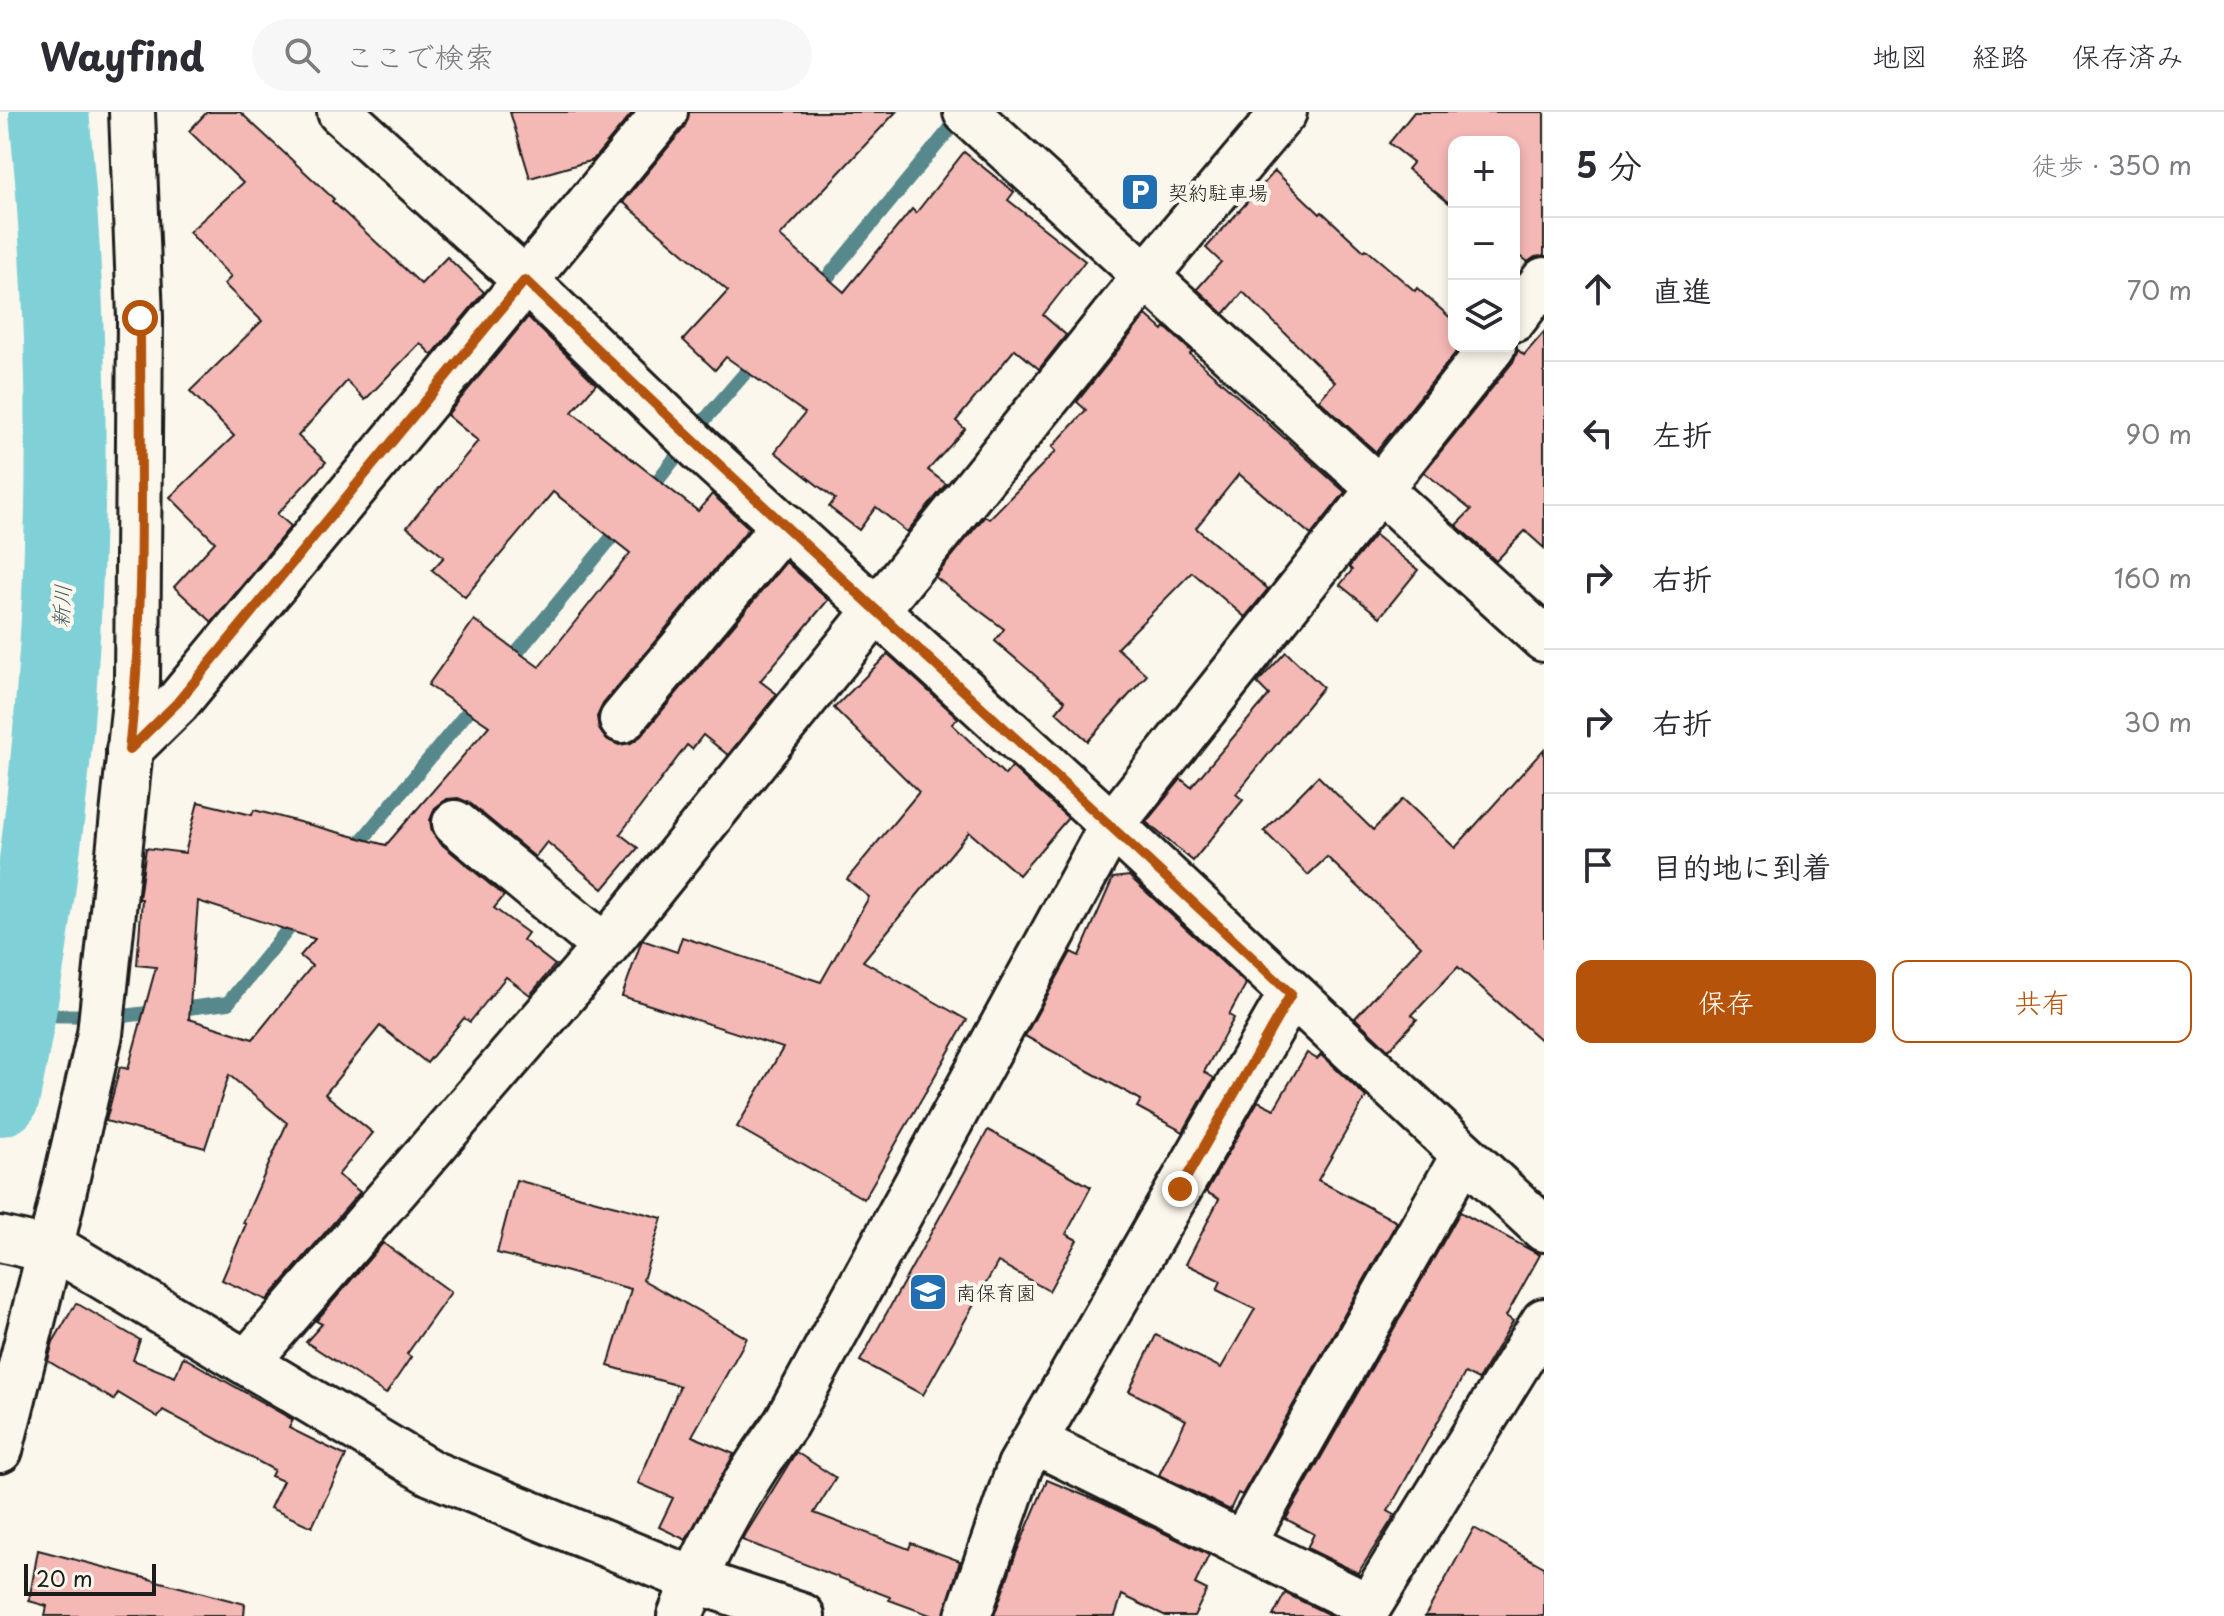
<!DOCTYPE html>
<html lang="ja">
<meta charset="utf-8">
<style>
body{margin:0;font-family:"Playpen Sans","Klee One",sans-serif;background:#f7f7f7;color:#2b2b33}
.controls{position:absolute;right:24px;top:24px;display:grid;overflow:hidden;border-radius:16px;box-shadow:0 4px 12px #0003}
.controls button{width:72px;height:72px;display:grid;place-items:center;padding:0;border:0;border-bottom:2px solid #e1e1e2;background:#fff;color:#2b2b33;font:40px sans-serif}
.scale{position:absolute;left:24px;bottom:20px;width:132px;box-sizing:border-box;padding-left:8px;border:4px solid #1c1c1c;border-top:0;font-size:22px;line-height:28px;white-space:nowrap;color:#1c1c1c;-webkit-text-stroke:6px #fbf7ec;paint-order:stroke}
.stop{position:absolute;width:24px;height:24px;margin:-18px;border:6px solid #b45309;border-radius:50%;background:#fff}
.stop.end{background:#b45309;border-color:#fff;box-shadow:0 2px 8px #0008}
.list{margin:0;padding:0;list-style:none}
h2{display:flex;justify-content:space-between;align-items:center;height:104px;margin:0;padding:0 32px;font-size:34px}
h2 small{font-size:26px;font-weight:400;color:#7c7c81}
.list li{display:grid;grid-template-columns:52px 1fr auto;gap:24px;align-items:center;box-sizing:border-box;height:144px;padding:0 32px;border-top:2px solid #e1e1e2}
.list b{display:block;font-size:30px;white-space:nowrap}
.list em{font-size:26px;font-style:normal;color:#7c7c81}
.actions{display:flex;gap:16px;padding:24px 32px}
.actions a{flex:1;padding:18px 0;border:2px solid #b45309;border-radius:16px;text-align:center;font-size:28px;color:#b45309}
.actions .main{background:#b45309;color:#fff}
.icon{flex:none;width:44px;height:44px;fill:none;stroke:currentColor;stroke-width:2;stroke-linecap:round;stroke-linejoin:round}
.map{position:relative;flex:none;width:1544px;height:1504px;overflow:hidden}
header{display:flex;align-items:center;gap:48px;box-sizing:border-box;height:112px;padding:0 40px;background:#fff;border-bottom:2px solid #e1e1e2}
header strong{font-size:38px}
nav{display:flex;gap:44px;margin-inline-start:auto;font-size:28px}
.search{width:560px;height:72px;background:#f7f7f7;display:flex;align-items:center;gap:20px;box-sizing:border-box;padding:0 28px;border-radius:44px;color:#7c7c81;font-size:30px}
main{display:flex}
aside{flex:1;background:#fff}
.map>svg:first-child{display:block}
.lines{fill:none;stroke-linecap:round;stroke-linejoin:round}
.stream{stroke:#57888c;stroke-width:14}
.river{stroke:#7fd0d7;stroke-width:80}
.building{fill:#f4b8b5;stroke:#1c1c1c;stroke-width:2;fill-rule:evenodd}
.street-casing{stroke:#1c1c1c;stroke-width:50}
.street{stroke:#fbf7ec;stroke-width:44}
.route{stroke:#b45309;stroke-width:10}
.labels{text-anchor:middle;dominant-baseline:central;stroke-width:8;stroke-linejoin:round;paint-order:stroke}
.poi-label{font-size:20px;fill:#1c1c1c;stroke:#fbf7ec;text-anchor:start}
.water-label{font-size:22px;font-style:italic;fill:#3f5b5d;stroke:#fbf7ec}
</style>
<header>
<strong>Wayfind</strong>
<div class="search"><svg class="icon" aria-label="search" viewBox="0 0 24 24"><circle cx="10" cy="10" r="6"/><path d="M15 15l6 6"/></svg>ここで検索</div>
<nav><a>地図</a><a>経路</a><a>保存済み</a></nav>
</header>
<main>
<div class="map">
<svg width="1544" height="1504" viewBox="0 0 1544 1504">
<rect width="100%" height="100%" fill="#fbf7ec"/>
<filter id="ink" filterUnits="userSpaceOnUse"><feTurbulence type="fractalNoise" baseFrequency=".0125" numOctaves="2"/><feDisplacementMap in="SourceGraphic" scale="16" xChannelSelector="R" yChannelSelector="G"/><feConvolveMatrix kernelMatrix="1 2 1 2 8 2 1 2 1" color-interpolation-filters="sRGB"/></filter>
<g filter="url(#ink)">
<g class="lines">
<g class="stream">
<path d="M 817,178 L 954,12"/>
<path d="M 648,381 L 702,311 L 759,245"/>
<path d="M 506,554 L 622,413"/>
<path d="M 353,739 L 480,585"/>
<path d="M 15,903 L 123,904 L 228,891 L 299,804"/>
</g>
<path class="river" d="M 0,984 C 66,662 82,328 49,0"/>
</g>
<g class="building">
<path d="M 207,0 L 240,0 L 334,87 L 332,89 L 421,172 L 447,145 L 484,180 L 432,243 L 420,231 L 365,288 L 347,269 L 298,324 L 326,350 L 277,402 L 291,414 L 212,510 L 174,475 L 215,430 L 170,385 L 234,324 L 190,279 L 262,209 L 224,172 L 231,165 L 189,120 L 243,71 L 189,19 Z"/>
<path d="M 510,0 L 633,0 L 593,48 L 530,66 Z"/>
<path d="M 689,0 L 896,0 L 780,124 L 844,180 L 912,97 L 916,101 L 964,40 L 1014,80 L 1008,88 L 1085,149 L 1043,203 L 1066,223 L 1039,257 L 1015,237 L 956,309 L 965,317 L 928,358 L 946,372 L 907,420 L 876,395 L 859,418 L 829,395 L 835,387 L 775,340 L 805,301 L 726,245 L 715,258 L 683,228 L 728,179 L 623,90 L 684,16 Z"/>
<path d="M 1414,0 L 1544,0 L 1544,144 L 1535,145 L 1528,150 L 1514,139 L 1514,30 L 1454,30 L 1454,95 L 1407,57 L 1413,50 L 1389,31 Z"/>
<path d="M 1275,59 L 1320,102 L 1322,100 L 1364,139 L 1366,137 L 1415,179 L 1417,176 L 1454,209 L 1454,234 L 1461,234 L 1376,340 L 1319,288 L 1335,270 L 1243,180 L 1224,202 L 1197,177 L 1221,150 L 1206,136 Z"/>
<path d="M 1146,203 L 1163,218 L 1165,215 L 1192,240 L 1190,242 L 1345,380 L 1311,423 L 1239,362 L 1196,416 L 1268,477 L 1245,505 L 1192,460 L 1117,536 L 1147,563 L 1088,629 L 1056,600 L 1065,589 L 995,529 L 1004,517 L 935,465 L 985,404 L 989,407 L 1056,339 L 1052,335 L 1086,298 L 1077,290 Z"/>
<path d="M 528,205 L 596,272 L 572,300 L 698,399 L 712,382 L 749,416 L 603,592 L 597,605 L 599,617 L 606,627 L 619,633 L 631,631 L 641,624 L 786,450 L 828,488 L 760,569 L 777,582 L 728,643 L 703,623 L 692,637 L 687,633 L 620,722 L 638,736 L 603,777 L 547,730 L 535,745 L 470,691 L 458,686 L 447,687 L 435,696 L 430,708 L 432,720 L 439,730 L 504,784 L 494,796 L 528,821 L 523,828 L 555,853 L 530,883 L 506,865 L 470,910 L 464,906 L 427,951 L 380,914 L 325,982 L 373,1021 L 338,1063 L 360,1080 L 267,1188 L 222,1168 L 246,1112 L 243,1111 L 287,1011 L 229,963 L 205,1036 L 106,1009 L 120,955 L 128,957 L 156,855 L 137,853 L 142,787 L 139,787 L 146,736 L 185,741 L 198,690 L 252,703 L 254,698 L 386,733 L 489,614 L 428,573 L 474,508 L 539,555 L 630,441 L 553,380 L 465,485 L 432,458 L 444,445 L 407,415 L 478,329 L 447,303 ZM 198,789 L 315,827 L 300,844 L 312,854 L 253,927 L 189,907 Z"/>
<path d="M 1544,220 L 1544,436 L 1525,419 L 1496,449 L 1456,413 L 1471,398 L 1424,360 L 1513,250 L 1518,238 L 1524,243 Z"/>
<path d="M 1375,423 L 1418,458 L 1380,505 L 1340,473 L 1352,458 L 1349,455 Z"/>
<path d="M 1286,540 L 1323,575 L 1236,682 L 1243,688 L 1193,749 L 1146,710 L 1181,667 L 1191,675 L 1269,583 L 1257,571 Z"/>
<path d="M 888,542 L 958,606 L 952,612 L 1005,663 L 1012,655 L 1068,706 L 1019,763 L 969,720 L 863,849 L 967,908 L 864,1087 L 737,1015 L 783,936 L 622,884 L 642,828 L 677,840 L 682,825 L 821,870 L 869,785 L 847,767 L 919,680 L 834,596 Z"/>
<path d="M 1544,637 L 1544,931 L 1458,855 L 1412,903 L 1417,907 L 1389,938 L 1355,906 L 1421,834 L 1327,745 L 1308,763 L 1264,719 L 1318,664 L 1373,718 L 1403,687 L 1455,736 Z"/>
<path d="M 1129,764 L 1246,872 L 1229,903 L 1234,906 L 1204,960 L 1214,966 L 1183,1020 L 1137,995 L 1141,988 L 1025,924 L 1071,840 L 1079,844 L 1113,766 Z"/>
<path d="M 1307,941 L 1317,947 L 1321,943 L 1366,985 L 1318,1068 L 1397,1110 L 1242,1383 L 1238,1381 L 1230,1398 L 1159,1363 L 1186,1308 L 1129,1279 L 1156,1223 L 1221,1256 L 1255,1197 L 1217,1178 L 1221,1169 L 1186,1152 L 1219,1087 L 1206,1080 L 1258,989 L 1274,997 Z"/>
<path d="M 988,1018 L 1091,1075 L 1066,1122 L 1077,1128 L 1049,1179 L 998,1150 L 923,1283 L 860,1249 Z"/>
<path d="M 516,1068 L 662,1106 L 643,1168 L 747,1226 L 692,1324 L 734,1342 L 686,1428 L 659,1415 L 673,1386 L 638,1371 L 680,1274 L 608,1254 L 631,1177 L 497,1141 Z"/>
<path d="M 1460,1100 L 1540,1143 L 1506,1204 L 1513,1209 L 1478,1268 L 1465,1261 L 1388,1399 L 1395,1403 L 1358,1461 L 1307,1436 L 1314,1422 L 1286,1407 Z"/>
<path d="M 383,1131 L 451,1180 L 407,1242 L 411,1245 L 386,1282 L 306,1230 L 322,1212 L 316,1209 Z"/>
<path d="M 76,1191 L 140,1228 L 133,1248 L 175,1265 L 183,1245 L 293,1308 L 289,1316 L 346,1344 L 312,1415 L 270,1396 L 283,1369 L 271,1364 L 274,1358 L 163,1298 L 158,1305 L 118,1281 L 114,1288 L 48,1249 L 53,1230 Z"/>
<path d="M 796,1340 L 836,1366 L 814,1401 L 909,1437 L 911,1431 L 960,1449 L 944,1504 L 933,1504 L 889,1488 L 890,1485 L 742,1428 Z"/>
<path d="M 1047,1368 L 1100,1390 L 1209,1443 L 1195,1472 L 1207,1478 L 1194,1504 L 1166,1504 L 1122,1483 L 1115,1504 L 994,1504 L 1017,1439 Z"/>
<path d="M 1474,1416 L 1544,1455 L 1544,1504 L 1425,1504 Z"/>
<path d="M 38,1438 L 245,1492 L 244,1504 L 45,1504 L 47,1494 L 29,1489 Z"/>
<path d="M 1285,1481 L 1332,1504 L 1273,1504 Z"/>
</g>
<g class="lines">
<defs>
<g id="street">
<path d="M 340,0 L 525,168 L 702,339 L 1112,713 L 1544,1117"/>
<path d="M 966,0 L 1544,527"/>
<path d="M 1514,207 L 1544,168"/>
<path d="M 622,608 L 784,413"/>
<path d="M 129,638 L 177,591 L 665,0"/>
<path d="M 455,711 L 605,835"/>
<path d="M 0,1127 L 65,1142 L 431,1361 L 694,1468 L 802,1504"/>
<path d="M 248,1249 L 605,835 L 1145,165 L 1284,0"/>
<path d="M 1036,1330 L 1368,1494"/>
<path d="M 0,1338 L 50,1138 L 100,922 L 137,570 L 140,206 L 132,0"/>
<path d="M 1243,1431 L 1464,1043"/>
<path d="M 680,1504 C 706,1435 742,1371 786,1311 L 1112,713 L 1493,234"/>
<path d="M 968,1504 L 1020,1354 L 1291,882"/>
<path d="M 1363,1504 L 1544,1209"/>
</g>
</defs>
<use href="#street" class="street-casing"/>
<use href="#street" class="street"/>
</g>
</g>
<g class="lines" filter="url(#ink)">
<path class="route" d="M 140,206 C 140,350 146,495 129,638 L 177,591 L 525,168 C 776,411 1037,643 1291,882 L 1180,1077"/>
</g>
<defs>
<symbol id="parking-square" viewBox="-11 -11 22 22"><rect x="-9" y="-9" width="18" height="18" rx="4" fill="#1f6fb2" stroke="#fbf7ec"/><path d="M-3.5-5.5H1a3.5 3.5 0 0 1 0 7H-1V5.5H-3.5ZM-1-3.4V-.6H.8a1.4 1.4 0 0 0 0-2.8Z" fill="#fff"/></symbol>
<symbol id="school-square" viewBox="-11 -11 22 22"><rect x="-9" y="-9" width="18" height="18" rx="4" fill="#1f6fb2" stroke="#fbf7ec"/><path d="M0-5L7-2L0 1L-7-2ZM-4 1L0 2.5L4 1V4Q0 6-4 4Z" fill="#fff"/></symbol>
</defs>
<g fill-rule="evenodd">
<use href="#parking-square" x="1118" y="58" width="44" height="44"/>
<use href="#school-square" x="906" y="1158" width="44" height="44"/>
</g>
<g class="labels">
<g class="poi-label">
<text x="1168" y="80">契約駐車場</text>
<text x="956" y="1180">南保育園</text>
</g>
<g class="water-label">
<text transform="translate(60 494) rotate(-86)">新川</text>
</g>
</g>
</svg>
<div class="controls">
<button>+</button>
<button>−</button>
<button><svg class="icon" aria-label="layers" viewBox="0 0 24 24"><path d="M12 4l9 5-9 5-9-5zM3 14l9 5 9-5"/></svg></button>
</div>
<div class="scale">20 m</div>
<div class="stop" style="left:140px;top:206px"></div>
<div class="stop end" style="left:1180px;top:1077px"></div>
</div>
<aside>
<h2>5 分<small>徒歩 · 350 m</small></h2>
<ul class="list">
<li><svg class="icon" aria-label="ahead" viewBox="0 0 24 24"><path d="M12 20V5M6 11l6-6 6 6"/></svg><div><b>直進</b></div><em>70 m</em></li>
<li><svg class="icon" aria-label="left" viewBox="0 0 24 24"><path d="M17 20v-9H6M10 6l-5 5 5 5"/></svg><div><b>左折</b></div><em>90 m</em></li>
<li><svg class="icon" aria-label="right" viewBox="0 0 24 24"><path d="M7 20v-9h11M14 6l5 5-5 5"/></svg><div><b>右折</b></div><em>160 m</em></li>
<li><svg class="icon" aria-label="right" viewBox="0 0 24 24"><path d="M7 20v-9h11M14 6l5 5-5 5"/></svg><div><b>右折</b></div><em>30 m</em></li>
<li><svg class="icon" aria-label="arrive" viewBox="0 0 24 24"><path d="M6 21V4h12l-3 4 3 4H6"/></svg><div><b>目的地に到着</b></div></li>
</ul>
<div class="actions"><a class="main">保存</a><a>共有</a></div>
</aside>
</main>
